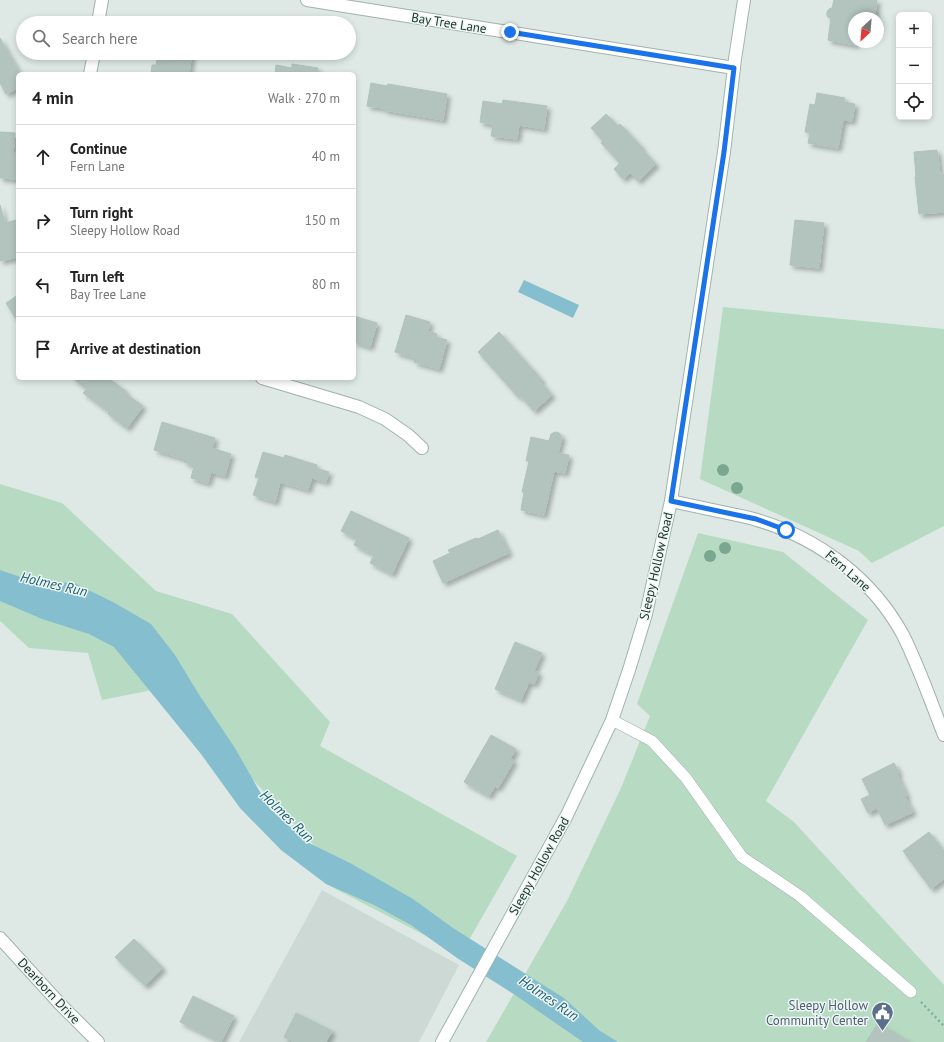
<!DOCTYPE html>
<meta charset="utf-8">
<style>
body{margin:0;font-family:"PT Sans",sans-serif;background:#f6f6f6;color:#222}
.controls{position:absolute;right:12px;top:12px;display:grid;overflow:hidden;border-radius:6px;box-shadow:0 2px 6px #0003}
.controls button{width:36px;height:36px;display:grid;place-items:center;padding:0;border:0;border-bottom:1px solid #e0e0e0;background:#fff;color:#222;font:20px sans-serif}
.compass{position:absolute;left:848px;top:12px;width:36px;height:36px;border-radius:50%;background:#fff;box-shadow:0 2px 6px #0003;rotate:206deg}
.stop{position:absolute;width:12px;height:12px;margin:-9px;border:3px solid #1a73e8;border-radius:50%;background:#fff}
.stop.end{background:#1a73e8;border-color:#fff;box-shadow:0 1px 4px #0008}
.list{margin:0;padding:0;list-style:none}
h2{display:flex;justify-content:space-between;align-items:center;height:52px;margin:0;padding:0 16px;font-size:17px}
h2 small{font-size:13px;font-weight:400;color:#767676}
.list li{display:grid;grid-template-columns:26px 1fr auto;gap:12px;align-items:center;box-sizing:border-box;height:64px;padding:0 16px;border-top:1px solid #e0e0e0}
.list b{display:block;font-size:15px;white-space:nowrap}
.list p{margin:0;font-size:13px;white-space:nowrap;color:#767676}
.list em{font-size:13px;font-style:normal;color:#767676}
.icon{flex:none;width:22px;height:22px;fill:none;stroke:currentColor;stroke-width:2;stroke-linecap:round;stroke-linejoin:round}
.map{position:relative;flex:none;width:944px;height:1042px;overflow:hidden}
.search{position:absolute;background:#fff;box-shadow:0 2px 6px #0003;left:16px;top:16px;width:340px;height:44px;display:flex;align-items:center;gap:10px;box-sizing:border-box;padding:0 14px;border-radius:22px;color:#767676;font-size:15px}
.panel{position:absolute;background:#fff;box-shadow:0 2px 6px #0003;left:16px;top:72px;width:340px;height:308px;border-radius:6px}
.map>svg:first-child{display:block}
.built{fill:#ccd9d4}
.green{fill:#b6dbc2}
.water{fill:#85bfcf}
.building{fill:#b3c4be;stroke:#b0c3bc;filter:url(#shadow)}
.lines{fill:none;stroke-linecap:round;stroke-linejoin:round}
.service-casing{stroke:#a1b1ac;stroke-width:12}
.minor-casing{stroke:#a1b1ac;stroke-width:14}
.secondary-casing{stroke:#9db5ae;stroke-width:14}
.path{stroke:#7eada1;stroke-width:2.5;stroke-dasharray:2 3;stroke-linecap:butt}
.service{stroke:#fff;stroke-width:11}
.minor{stroke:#fff;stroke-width:12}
.secondary{stroke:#fff;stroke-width:12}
.tree{fill:#7ba68f}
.route{stroke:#1a73e8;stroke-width:5}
.labels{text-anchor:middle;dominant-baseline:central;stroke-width:3;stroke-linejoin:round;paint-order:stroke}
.street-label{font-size:13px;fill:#203933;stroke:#eef6f3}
.service-label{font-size:13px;fill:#4e5e75;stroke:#eef6f3;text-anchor:end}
.water-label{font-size:14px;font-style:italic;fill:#1b5f73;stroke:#eef6f3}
</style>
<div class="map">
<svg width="944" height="1042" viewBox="0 0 944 1042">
<defs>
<filter id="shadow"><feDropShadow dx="3.5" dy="3.5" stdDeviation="2" flood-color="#0004"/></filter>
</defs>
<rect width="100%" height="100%" fill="#dee9e5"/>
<path class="built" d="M 322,890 L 459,965 L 419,1042 L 239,1042 Z"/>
<g class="green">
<path d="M 723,307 L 944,329 L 944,526 L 872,563 L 859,551 L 700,479 Z"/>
<path d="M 0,484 L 62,503 L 156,591 L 232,614 L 330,722 L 320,746 L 517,856 L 461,954 L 326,884 L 335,868 L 167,687 L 102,700 L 88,653 L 29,648 L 0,621 Z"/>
<path d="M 698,533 L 783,552 L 868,620 L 766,801 L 794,822 L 944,985 L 944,1042 L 486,1042 L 567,901 L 621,788 L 650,716 L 637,704 Z"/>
</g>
<g class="water">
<path d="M 524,280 L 579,305 L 573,318 L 518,292 Z"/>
<path d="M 0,570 L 35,582 L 74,583 L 113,602 L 151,624 L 175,655 L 198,693 L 235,748 L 269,808 L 307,842 L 350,863 L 413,899 L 453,928 L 564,998 L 600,1031 L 618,1042 L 583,1042 L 515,995 L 457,958 L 411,925 L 374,905 L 326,884 L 281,850 L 240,808 L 201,754 L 114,647 L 89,634 L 42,619 L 0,601 Z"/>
</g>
<g class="building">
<path d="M 834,0 L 877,0 L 875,15 L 861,13 L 860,18 L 854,18 L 854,42 L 857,42 L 856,45 L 828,40 L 831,18 L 828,17 L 827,15 L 827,12 L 829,9 L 832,8 Z"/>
<path d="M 0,38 L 20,74 L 18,74 L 18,88 L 6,94 L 0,83 Z"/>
<path d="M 158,53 L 192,53 L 189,74 L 151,74 L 152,65 L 156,65 Z"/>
<path d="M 292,64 L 318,68 L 317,73 L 326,74 L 275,74 L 276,65 L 292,68 Z"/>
<path d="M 371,83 L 387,86 L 388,84 L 447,94 L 443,120 L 384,110 L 384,108 L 367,106 Z"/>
<path d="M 817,93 L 845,98 L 844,102 L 855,104 L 852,121 L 843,120 L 838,148 L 808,143 L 810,133 L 805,132 L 810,104 L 815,105 Z"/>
<path d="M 503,100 L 547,106 L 544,129 L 519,125 L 517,139 L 491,136 L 493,125 L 480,122 L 483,101 L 502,104 Z"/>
<path d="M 606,114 L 618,126 L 620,124 L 642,147 L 641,148 L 656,164 L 638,181 L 630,173 L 623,179 L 614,169 L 620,163 L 601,143 L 603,141 L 591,128 Z"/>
<path d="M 0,132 L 15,133 L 13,153 L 18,154 L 17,179 L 0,178 Z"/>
<path d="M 937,150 L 940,174 L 944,174 L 944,212 L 919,214 L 915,177 L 916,177 L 914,152 Z"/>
<path d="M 0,205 L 5,223 L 16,220 L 18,227 L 18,257 L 0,261 Z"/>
<path d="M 795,220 L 824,223 L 819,268 L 790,265 Z"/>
<path d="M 18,295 L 18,322 L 6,303 Z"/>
<path d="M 406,315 L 430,322 L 428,331 L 437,334 L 436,337 L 447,340 L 439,369 L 414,362 L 415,358 L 395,352 Z"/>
<path d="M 354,316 L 377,323 L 370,347 L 354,342 Z"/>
<path d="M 499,332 L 542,380 L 540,381 L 552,395 L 534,411 L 520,396 L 518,397 L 478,352 Z"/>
<path d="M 72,378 L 108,378 L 126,391 L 125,393 L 143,406 L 127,428 L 108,414 L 109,412 L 83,393 L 87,389 Z"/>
<path d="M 162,422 L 215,438 L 212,448 L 231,454 L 225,476 L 211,472 L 208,483 L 191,478 L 194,466 L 184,462 L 185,459 L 154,450 Z"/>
<path d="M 555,432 L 559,433 L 562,437 L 558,453 L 569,455 L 565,473 L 554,471 L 544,515 L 521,510 L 524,492 L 522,492 L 529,461 L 526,461 L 531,437 L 549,441 L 551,434 Z"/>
<path d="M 263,452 L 284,458 L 285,455 L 317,465 L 316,468 L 329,472 L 326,482 L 312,478 L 308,490 L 280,482 L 275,502 L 253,495 L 259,478 L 255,477 Z"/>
<path d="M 351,511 L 409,538 L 392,574 L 370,563 L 374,555 L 354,545 L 357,539 L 341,531 Z"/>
<path d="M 498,530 L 509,553 L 443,583 L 433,561 L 450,553 L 448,550 L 476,538 L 478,539 Z"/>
<path d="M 515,642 L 542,653 L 534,671 L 539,673 L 534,684 L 529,682 L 521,700 L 495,689 Z"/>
<path d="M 491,735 L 516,749 L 510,759 L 514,761 L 498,788 L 495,786 L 489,796 L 464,782 Z"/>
<path d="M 894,763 L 899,773 L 897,774 L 907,796 L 905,797 L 913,812 L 885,825 L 877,808 L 868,813 L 861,799 L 870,795 L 862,779 Z"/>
<path d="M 929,832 L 944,851 L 944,879 L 931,889 L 903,851 Z"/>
<path d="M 134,939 L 163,968 L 145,986 L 115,957 Z"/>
<path d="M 193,996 L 234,1016 L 221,1042 L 180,1022 Z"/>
<path d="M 296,1013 L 332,1031 L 326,1042 L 294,1042 L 284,1037 Z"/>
<path d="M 878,1023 L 909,1042 L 866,1042 Z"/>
</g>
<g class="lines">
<defs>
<path id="service" d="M 612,720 L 652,741 L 686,778 L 742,857 L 800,896 L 911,992"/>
<g id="minor">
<path d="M 307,0 L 734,68"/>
<path d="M 98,23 L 102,0"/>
<path d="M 90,74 L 94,53"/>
<path d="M 262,378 L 359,407 L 385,419 L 408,435 L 422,448"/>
<path d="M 671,501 C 690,505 709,509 727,513 C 737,515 747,517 757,520 C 818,538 872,578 903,635 C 919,667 931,702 944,735"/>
<path d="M 0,938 L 60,1004 L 98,1042"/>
</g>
<path id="secondary" d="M 442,1042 L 567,815 L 612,720 L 629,670 L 646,614 L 671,501 L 724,152 L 735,59 L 744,0"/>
</defs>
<use href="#service" class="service-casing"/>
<use href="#minor" class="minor-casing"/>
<use href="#secondary" class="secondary-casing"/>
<path class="path" d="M 921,1002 L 944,1026"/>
<use href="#service" class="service"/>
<use href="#minor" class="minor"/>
<use href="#secondary" class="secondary"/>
</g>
<g class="tree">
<circle cx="723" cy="470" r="6"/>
<circle cx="737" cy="488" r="6"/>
<circle cx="725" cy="548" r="6"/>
<circle cx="710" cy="556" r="6"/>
</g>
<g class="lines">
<path class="route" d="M 510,32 L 734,68 L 724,152 L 671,501 L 756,519 L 786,530"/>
</g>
<defs>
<symbol id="civic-pin" viewBox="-11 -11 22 30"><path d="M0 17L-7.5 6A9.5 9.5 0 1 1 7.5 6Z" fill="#5c6f8a" stroke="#eef6f3"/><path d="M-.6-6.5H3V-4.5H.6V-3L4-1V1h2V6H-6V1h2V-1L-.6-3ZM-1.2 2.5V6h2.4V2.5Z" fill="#fff"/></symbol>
</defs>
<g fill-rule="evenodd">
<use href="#civic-pin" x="870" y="1000" width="25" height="34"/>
</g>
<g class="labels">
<g class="street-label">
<text transform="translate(449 23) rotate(9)">Bay Tree Lane</text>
<text transform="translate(656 566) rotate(-77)">Sleepy Hollow Road</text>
<text transform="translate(848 571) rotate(41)">Fern Lane</text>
<text transform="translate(539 866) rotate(-61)">Sleepy Hollow Road</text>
<text transform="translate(49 991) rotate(47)">Dearborn Drive</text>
</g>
<g class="service-label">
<text x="868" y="1005">Sleepy Hollow<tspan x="868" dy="15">Community Center</tspan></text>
</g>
<g class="water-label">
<text transform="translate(54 584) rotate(13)">Holmes Run</text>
<text transform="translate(287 816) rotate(44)">Holmes Run</text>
<text transform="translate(549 998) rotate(34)">Holmes Run</text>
</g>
</g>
</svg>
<div class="controls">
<button>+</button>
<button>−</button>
<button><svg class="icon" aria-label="locate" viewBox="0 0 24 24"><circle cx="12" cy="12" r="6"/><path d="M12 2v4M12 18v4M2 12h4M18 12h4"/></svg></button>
</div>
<svg class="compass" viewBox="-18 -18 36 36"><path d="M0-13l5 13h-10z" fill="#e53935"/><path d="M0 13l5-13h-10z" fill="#767676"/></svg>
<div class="stop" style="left:786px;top:530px"></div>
<div class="stop end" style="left:510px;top:32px"></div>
<div class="search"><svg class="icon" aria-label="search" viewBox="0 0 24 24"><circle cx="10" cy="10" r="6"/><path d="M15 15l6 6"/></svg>Search here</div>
<section class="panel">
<h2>4 min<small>Walk · 270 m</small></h2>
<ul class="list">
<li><svg class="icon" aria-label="ahead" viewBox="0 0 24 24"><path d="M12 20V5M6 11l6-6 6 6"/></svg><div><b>Continue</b><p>Fern Lane</p></div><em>40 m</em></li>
<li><svg class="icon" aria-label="right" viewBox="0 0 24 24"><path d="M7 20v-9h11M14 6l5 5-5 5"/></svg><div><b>Turn right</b><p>Sleepy Hollow Road</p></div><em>150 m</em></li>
<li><svg class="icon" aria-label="left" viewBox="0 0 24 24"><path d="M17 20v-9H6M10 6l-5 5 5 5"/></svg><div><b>Turn left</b><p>Bay Tree Lane</p></div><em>80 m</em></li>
<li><svg class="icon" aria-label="arrive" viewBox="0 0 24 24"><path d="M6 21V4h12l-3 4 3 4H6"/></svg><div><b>Arrive at destination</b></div></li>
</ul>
</section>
</div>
